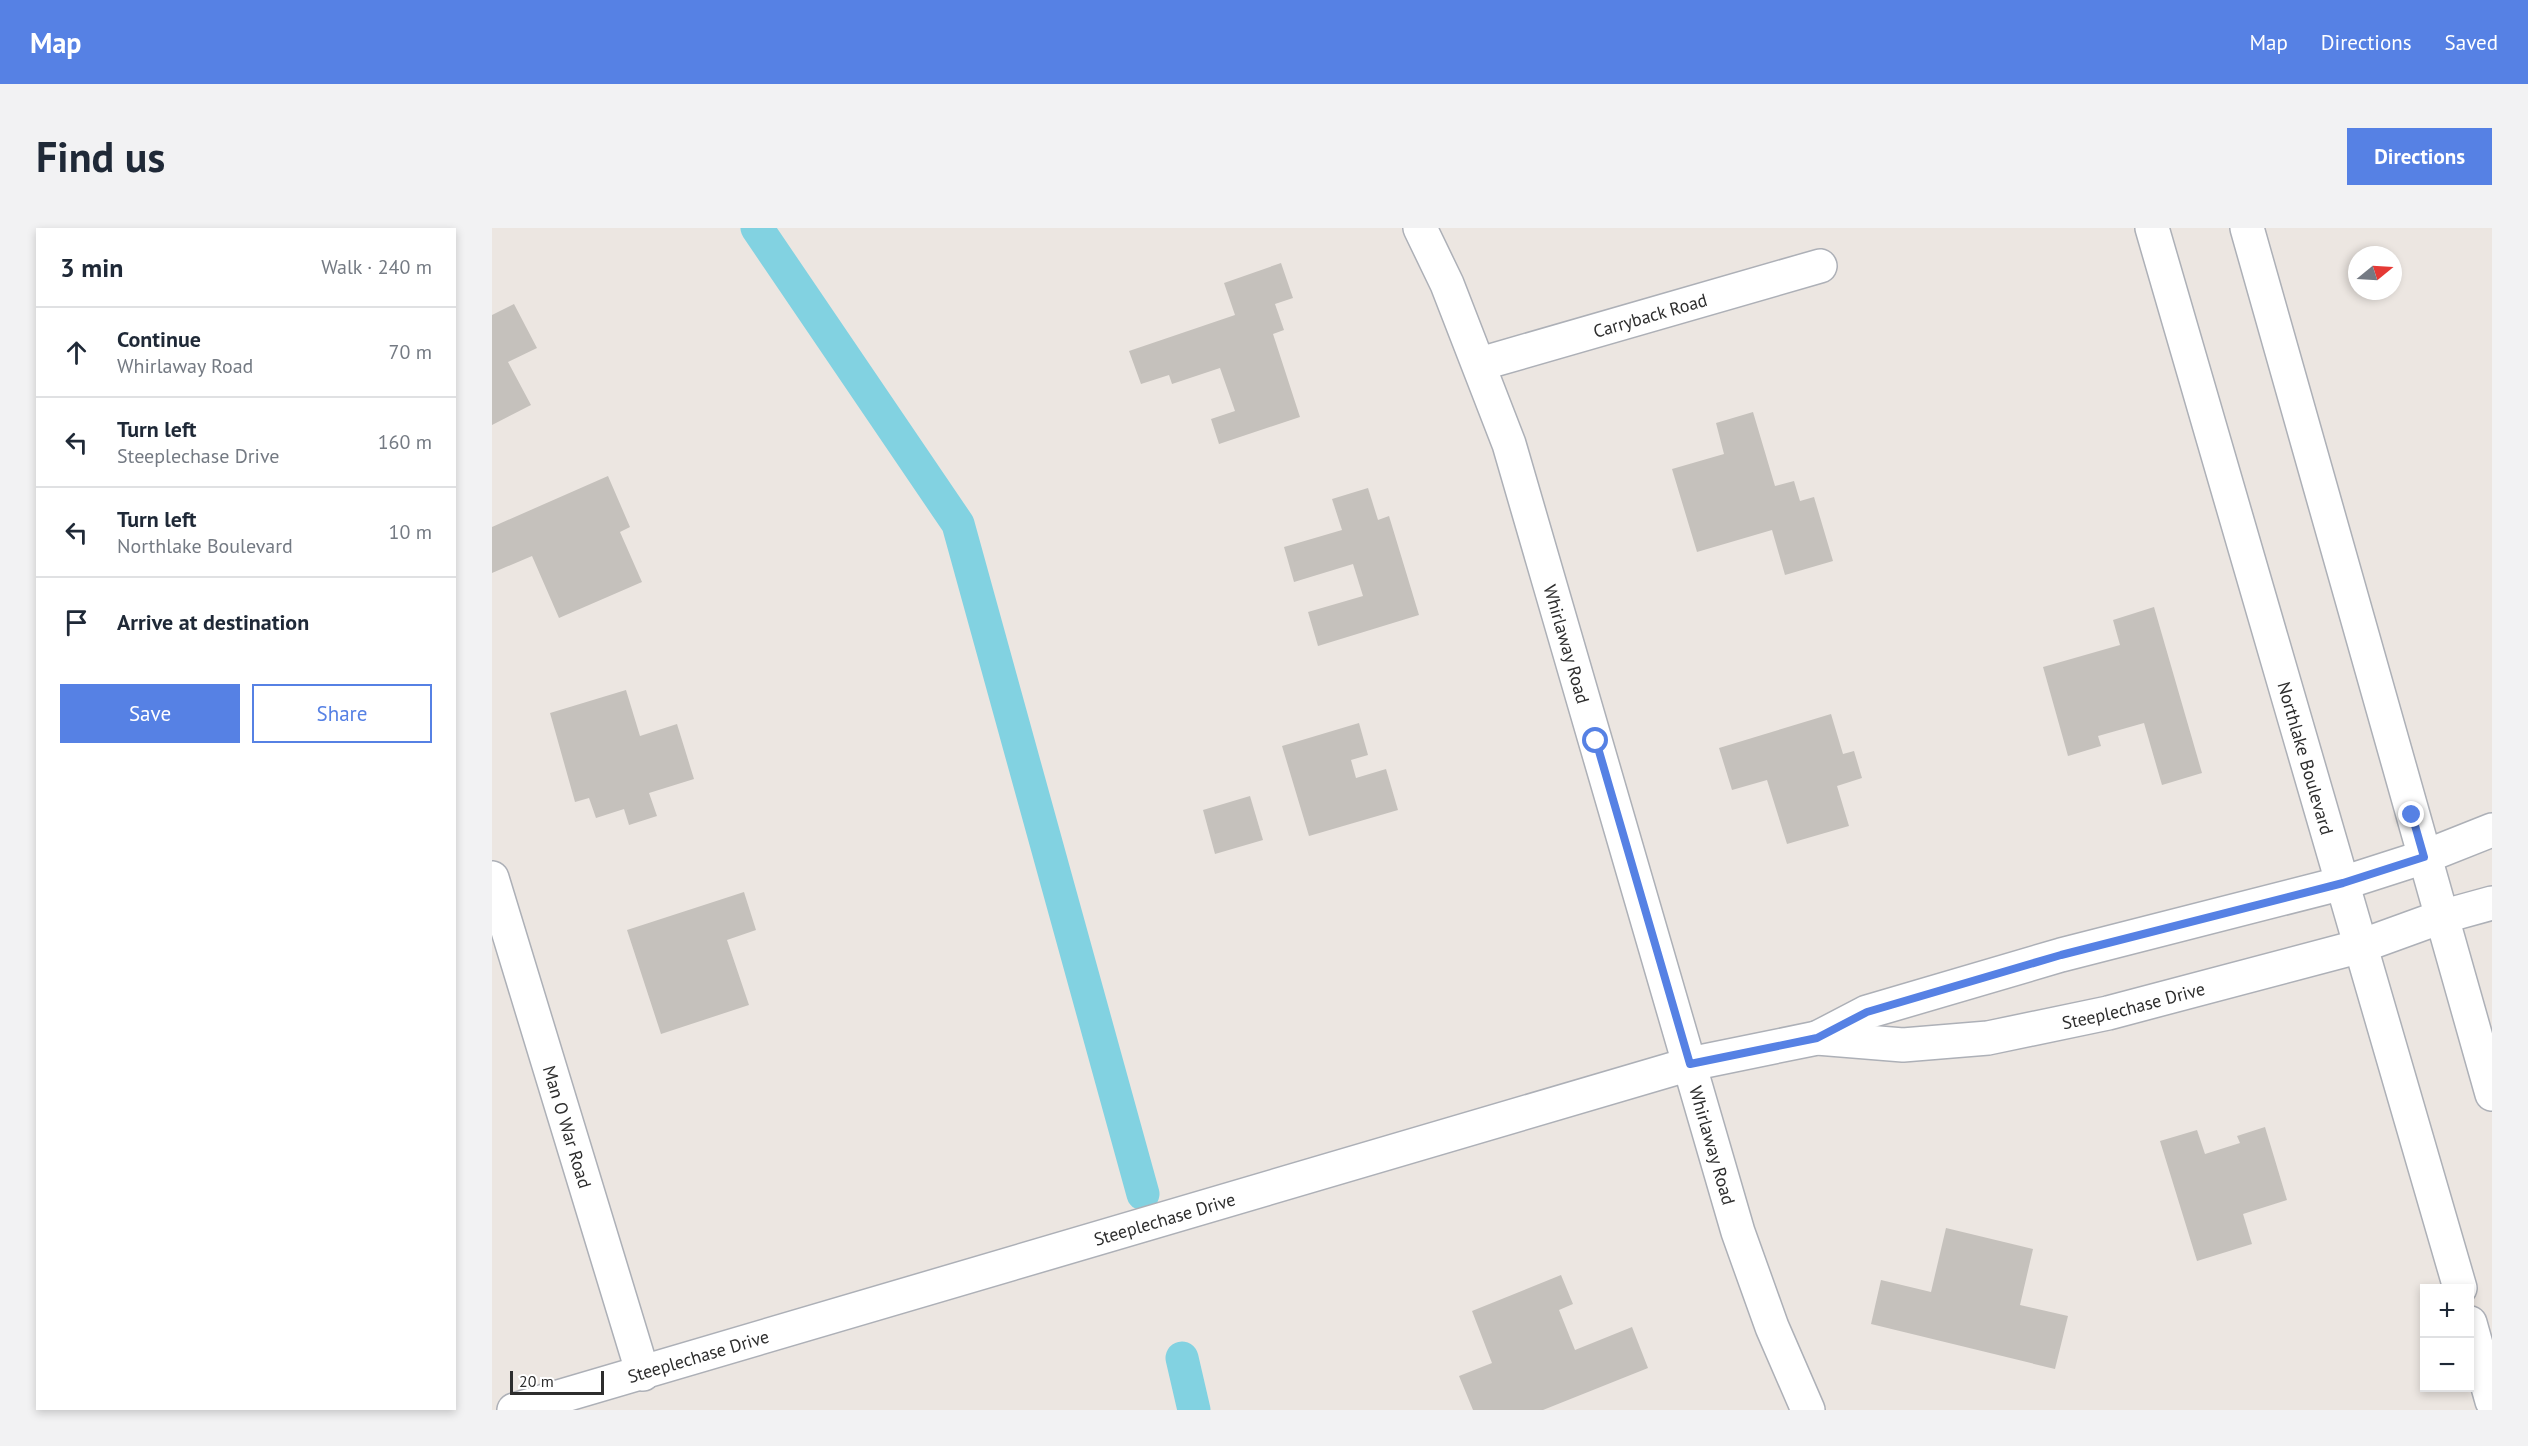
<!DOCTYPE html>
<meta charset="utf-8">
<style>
body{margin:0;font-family:"PT Sans",sans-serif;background:#f2f2f3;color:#1f2937}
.controls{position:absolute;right:18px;bottom:18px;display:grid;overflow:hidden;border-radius:0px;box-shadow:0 3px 9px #0003}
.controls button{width:54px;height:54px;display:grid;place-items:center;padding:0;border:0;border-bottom:2px solid #e0e1e3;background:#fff;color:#1f2937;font:30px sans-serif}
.compass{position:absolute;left:1856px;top:18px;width:54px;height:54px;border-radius:50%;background:#fff;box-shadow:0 3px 9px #0003;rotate:72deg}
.scale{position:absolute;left:18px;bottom:15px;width:94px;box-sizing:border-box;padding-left:6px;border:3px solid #2d2d2d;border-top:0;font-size:16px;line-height:21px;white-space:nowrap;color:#2d2d2d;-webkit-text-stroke:4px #fff;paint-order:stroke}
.stop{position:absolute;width:18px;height:18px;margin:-14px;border:4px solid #5681e4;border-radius:50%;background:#fff}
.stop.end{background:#5681e4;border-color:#fff;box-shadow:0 2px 6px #0008}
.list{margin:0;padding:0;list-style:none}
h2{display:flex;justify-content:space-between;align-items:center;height:78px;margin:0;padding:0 24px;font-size:26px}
h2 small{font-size:20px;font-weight:400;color:#747a83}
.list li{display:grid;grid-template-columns:39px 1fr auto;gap:18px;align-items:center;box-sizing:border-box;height:90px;padding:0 24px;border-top:2px solid #e0e1e3}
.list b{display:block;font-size:22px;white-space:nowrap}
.list p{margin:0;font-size:20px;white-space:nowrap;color:#747a83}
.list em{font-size:20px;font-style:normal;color:#747a83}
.actions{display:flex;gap:12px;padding:18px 24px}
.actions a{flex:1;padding:14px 0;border:2px solid #5681e4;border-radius:0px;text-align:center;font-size:21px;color:#5681e4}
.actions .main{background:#5681e4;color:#fff}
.icon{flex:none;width:33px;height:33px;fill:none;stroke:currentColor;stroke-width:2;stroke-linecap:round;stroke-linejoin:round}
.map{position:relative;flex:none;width:2000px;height:1182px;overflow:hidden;border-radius:0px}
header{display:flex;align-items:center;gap:36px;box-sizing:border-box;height:84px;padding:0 30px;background:#5681e4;color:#fff}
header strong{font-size:28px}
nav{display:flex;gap:33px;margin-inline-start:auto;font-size:21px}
.intro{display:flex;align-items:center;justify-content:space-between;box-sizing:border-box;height:144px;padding:0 36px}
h1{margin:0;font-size:42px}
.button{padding:15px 27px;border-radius:0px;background:#5681e4;color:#fff;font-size:21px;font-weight:700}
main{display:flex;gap:36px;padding:0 36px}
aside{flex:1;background:#fff;border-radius:0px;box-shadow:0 3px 9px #0003}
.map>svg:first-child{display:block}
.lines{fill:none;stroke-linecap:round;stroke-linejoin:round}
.canal{stroke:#82d2e1;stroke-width:33}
.building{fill:#c5c1bc}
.street-casing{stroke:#adb0b7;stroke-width:36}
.secondary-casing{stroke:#adb0b7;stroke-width:36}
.street{stroke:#fff;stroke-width:33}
.secondary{stroke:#fff;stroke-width:33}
.route{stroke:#5681e4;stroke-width:8}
.labels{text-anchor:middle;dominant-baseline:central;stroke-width:5;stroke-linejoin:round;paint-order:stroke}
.street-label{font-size:18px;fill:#2d2d2d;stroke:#fff}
</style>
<header>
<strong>Map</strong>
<nav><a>Map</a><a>Directions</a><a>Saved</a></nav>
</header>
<div class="intro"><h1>Find us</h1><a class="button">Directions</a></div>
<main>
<aside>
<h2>3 min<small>Walk · 240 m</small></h2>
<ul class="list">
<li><svg class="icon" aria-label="ahead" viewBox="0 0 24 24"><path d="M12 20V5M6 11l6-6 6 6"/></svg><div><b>Continue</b><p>Whirlaway Road</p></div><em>70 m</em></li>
<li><svg class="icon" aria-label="left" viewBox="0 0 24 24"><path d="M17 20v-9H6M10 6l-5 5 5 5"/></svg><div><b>Turn left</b><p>Steeplechase Drive</p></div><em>160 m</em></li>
<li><svg class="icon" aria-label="left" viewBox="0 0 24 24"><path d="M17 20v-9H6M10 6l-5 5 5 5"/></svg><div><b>Turn left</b><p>Northlake Boulevard</p></div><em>10 m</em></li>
<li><svg class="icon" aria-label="arrive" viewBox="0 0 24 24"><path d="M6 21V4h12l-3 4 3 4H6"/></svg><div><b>Arrive at destination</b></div></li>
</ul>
<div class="actions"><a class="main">Save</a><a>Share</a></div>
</aside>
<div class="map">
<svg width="2000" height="1182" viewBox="0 0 2000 1182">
<rect width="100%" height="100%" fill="#ece6e1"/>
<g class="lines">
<g class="canal">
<path d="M 265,0 L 466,296 L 651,966"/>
<path d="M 690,1130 L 702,1182"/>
</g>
</g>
<g class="building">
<path d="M 789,35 L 801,70 L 783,76 L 792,102 L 781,106 L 808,189 L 727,216 L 719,191 L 743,183 L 728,140 L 680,156 L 677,147 L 649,156 L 637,123 L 743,87 L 732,55 Z"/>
<path d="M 22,76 L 45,120 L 16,134 L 39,177 L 0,197 L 0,87 Z"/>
<path d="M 1261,184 L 1283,258 L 1302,253 L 1308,273 L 1322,269 L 1341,333 L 1293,347 L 1280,302 L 1205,324 L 1180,241 L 1232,226 L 1224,195 Z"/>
<path d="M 116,248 L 138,299 L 128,304 L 150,354 L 67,390 L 40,328 L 0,345 L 0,299 Z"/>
<path d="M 876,260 L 886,292 L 897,288 L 927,387 L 826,418 L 816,384 L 871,368 L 861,336 L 802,354 L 792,319 L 850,302 L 840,271 Z"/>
<path d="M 1662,379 L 1710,545 L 1670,557 L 1652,495 L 1606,508 L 1609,518 L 1576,528 L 1551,439 L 1628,417 L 1621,392 Z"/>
<path d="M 134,462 L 148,508 L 185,496 L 202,551 L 157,565 L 165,588 L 137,597 L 132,581 L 104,590 L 97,570 L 83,574 L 58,485 Z"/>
<path d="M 1339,486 L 1351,526 L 1362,523 L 1370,550 L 1345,558 L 1357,598 L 1295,616 L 1275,552 L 1240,562 L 1227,520 Z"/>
<path d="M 867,495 L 876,527 L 859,532 L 864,550 L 894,541 L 906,582 L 817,608 L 790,518 Z"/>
<path d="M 758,568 L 771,612 L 723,626 L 711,582 Z"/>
<path d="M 252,664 L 264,702 L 235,712 L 257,777 L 169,806 L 135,702 Z"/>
<path d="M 1773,899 L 1795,972 L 1751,986 L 1760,1016 L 1705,1033 L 1668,913 L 1705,902 L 1713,926 L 1748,915 L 1745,908 Z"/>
<path d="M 1454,1000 L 1541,1021 L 1528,1077 L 1576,1088 L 1563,1141 L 1379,1096 L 1389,1052 L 1439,1064 Z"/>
<path d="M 1069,1047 L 1081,1076 L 1067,1082 L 1083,1122 L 1140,1099 L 1156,1140 L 1051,1182 L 981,1182 L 967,1148 L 1000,1135 L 980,1083 Z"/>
</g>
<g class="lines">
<defs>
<g id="street">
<path id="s1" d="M 928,0 L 955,56 L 1017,216 L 1246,1004 L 1280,1099 L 1316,1182"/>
<path id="s2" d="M 988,136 L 1328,38"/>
<path d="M 1932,629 L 2000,602"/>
<path id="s3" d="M 0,650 L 151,1146"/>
<path d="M 1949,689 L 2000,675"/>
</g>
<g id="secondary">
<path id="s4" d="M 1660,0 L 1968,1060"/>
<path d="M 1755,0 L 2000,866"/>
<path d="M 1325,810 L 1375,784 L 1569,727 L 1851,655 L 1932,629"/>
<path d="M 1978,1095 L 2000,1173"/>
<path id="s5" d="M 22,1182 L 1198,836 L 1325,810 L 1411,817 L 1496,810 L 1616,785 L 1869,718 L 1949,689"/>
</g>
</defs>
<use href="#street" class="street-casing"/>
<use href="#secondary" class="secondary-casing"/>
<use href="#street" class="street"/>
<use href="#secondary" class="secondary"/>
</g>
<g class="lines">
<path class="route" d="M 1104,513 L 1198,836 L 1325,810 L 1375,784 L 1569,727 L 1851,655 L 1932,629 L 1920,587"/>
</g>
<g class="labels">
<g class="street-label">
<text stroke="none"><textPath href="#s2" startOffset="177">Carryback Road</textPath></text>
<text stroke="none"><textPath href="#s1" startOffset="442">Whirlaway Road</textPath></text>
<text stroke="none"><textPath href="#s4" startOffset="552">Northlake Boulevard</textPath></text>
<text stroke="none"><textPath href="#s5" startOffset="1676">Steeplechase Drive</textPath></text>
<text stroke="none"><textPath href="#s3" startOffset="260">Man O War Road</textPath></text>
<text stroke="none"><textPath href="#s1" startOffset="964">Whirlaway Road</textPath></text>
<text stroke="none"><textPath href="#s5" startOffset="678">Steeplechase Drive</textPath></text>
<text stroke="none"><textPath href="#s5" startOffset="192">Steeplechase Drive</textPath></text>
</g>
</g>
</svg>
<div class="controls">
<button>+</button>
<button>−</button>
</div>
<svg class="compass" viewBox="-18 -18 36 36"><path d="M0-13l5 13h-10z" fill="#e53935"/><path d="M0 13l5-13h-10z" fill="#747a83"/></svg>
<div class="scale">20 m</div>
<div class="stop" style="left:1104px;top:513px"></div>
<div class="stop end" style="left:1920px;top:587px"></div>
</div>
</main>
